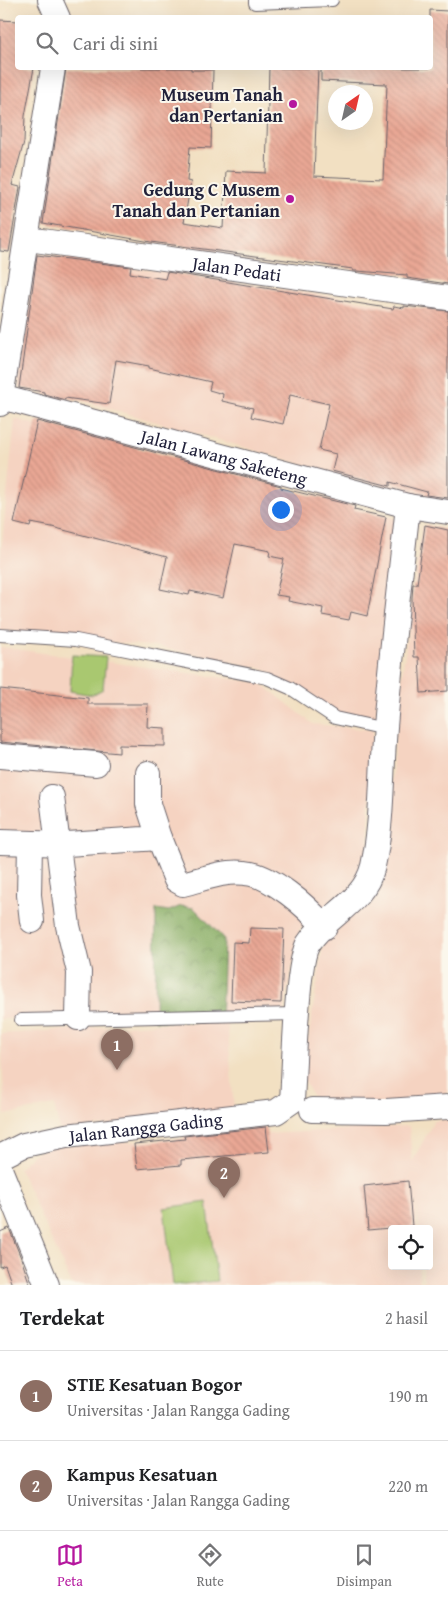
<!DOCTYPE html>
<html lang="id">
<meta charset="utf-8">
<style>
body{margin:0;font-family:"Gentium Book Plus",serif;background:#f2f2f2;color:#202124}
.controls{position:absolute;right:15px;bottom:15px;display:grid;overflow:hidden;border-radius:5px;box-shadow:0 5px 20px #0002}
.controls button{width:45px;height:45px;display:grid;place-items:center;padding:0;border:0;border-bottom:1px solid #e0e0e0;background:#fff;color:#202124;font:25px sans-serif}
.compass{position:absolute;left:328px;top:85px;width:45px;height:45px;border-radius:50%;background:#fff;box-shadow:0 5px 20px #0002;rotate:34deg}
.you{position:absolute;left:280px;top:509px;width:18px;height:18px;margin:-12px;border:4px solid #fff;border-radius:50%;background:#1a73e8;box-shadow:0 0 0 8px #1a73e833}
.badge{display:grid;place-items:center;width:32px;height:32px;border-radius:50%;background:#b5179e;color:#fff;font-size:16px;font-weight:700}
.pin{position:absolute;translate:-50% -41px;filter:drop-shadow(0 1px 2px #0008)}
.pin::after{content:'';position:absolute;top:26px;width:18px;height:15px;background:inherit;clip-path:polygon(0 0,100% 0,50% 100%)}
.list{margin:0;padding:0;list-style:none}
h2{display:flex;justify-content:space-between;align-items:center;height:65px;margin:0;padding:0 20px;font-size:21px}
h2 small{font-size:16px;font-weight:400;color:#757577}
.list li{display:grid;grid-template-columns:32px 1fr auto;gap:15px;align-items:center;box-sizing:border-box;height:90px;padding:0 20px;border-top:1px solid #e0e0e0}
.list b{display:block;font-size:19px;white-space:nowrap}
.list p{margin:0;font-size:16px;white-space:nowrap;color:#757577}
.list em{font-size:16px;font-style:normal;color:#757577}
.icon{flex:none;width:28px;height:28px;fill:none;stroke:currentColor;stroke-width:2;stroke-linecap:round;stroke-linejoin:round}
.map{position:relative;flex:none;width:448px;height:1285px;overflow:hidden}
.search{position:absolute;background:#fff;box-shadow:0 5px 20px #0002;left:15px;right:15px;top:15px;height:55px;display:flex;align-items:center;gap:12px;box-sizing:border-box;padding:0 18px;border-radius:5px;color:#757577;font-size:19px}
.sheet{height:245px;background:#fff}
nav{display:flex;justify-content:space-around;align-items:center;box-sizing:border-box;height:70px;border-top:1px solid #e0e0e0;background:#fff;font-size:14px;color:#757577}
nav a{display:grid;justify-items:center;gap:2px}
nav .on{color:#b5179e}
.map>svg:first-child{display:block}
.built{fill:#f5d3c1}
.grass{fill:#a9c870;stroke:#667556}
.forest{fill:url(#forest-crowns);stroke:#54674e}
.building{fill:url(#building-back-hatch)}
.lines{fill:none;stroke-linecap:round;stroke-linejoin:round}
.lane-casing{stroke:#6b646a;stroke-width:14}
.street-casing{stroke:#6b646a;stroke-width:26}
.lane{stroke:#fff;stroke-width:12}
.street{stroke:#fff;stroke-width:24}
.poi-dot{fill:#b5179e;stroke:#fbf7ec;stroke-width:2}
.labels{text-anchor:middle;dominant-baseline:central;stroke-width:4;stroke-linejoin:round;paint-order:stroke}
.poi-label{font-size:18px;font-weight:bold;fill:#22223b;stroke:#fbf7ec;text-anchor:end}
.street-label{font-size:18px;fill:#22223b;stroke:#fbf7ec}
</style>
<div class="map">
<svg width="448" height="1285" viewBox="0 0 448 1285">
<defs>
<pattern id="forest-crowns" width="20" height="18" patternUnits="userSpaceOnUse" patternTransform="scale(1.25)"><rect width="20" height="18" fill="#86ac62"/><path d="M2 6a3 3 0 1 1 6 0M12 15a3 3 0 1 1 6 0" fill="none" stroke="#6d8c52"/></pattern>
<pattern id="building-back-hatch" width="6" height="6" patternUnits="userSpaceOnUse" patternTransform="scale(1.25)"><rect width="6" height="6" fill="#e9a794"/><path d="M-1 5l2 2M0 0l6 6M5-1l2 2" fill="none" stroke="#c88f80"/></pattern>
</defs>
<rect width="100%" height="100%" fill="#fbf7ec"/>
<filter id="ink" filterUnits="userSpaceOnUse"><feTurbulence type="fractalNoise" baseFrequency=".02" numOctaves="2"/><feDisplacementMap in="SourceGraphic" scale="10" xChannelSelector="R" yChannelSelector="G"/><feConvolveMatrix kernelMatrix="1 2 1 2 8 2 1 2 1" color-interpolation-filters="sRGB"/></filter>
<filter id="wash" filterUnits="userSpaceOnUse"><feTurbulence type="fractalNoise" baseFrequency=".0096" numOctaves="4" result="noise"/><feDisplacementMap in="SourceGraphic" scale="20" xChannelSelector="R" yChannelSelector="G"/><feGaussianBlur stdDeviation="1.12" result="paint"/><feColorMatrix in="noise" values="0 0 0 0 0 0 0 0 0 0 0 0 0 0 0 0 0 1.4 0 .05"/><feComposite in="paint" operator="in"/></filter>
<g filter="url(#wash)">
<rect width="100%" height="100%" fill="#f2e0c2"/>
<g class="built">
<path d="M 36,254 L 448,313 L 448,506 L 17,382 Z"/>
<path d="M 15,419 L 405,521 L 375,721 L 330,714 L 264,669 L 160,647 L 0,631 L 0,561 Z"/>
<path d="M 422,527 L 448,531 L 448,1090 L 441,1100 L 353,1106 L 313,1097 L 302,1076 L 322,954 L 325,927 L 320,921 L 300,928 L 283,1013 L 0,1019 L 0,647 L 261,683 L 313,724 L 373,730 L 367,867 L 356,890 L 380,888 L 401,684 Z"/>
<path d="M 227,1019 L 234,1111 L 60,1131 L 54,1105 L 5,1115 L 1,1034 Z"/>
<path d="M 448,1119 L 448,1285 L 424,1285 L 423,1266 L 429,1266 L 429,1229 L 420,1229 L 415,1200 L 417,1229 L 392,1229 L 392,1266 L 419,1266 L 420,1285 L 72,1285 L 19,1168 L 35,1153 L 54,1146 L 409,1126 L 412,1162 L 434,1121 Z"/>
</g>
<g class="grass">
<path d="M 72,655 L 106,657 L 103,689 L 92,695 L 70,691 Z"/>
<path d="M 207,1202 L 217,1281 L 173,1285 L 164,1208 Z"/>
</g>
<path class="forest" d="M 181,906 L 194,908 L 224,939 L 221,1023 L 155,1021 L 156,909 L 169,911 Z"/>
<g id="blocks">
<g class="building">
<path d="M 430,10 L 448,11 L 448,284 L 407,278 L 407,275 L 357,271 L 353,271 L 353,269 L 151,242 L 43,223 L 66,68 L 191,68 L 191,70 L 213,70 L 211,148 L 190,147 L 187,181 L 191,182 L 184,222 L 223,228 L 226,171 L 266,173 L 269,68 L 318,68 L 314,176 L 383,179 L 387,84 L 321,81 L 321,68 L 430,68 Z"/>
<path d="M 0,20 L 18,21 L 18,68 L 34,68 L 25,116 L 24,142 L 12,185 L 20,187 L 9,252 L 0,251 Z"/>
<path d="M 37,255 L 131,267 L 130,273 L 165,279 L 167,272 L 393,309 L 394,306 L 404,308 L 404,306 L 448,311 L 448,498 L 426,495 L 427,492 L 390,482 L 390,486 L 332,471 L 336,454 L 319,450 L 329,404 L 290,395 L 283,424 L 251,417 L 253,408 L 222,401 L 223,394 L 209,390 L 211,382 L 149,368 L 149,366 L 116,360 L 109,404 L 65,398 L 65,400 L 44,394 L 44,392 L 19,388 Z"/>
<path d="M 37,421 L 281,486 L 281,488 L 355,506 L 354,510 L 386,517 L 367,616 L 351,612 L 349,620 L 322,615 L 323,608 L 288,601 L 289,597 L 276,595 L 284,559 L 269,556 L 270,551 L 235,544 L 223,598 L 190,591 L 189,595 L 160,589 L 167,557 L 52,527 L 31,523 L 30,527 L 14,523 Z"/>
<path d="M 425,525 L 448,530 L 448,691 L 421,693 L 419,657 L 414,657 L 412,598 L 413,584 L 417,584 Z"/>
<path d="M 0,689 L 88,698 L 88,704 L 148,704 L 147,727 L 165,728 L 165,746 L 119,745 L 119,753 L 0,742 Z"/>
<path d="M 250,928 L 284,929 L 281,1003 L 231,1001 L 233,942 L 249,943 Z"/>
<path d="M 266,1127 L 269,1152 L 181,1160 L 181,1165 L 137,1169 L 134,1144 L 185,1139 L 184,1136 Z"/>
<path d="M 408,1181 L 412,1226 L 368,1230 L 364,1186 Z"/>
<path d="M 9,1228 L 21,1258 L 30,1285 L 12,1285 L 5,1265 L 0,1267 L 0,1232 Z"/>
</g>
</g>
</g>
<g filter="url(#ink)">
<use href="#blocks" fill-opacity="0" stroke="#6b646a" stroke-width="1"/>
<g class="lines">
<defs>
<g id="lane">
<path d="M 255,0 L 255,3 L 332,0"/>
<path d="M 0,635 L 76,640 L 267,678 L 290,688 L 335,718 L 385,729"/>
<path d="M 21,1020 L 297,1014"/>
</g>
<g id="street">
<path d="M 50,0 L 58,18"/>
<path id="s1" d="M 28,239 L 448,298"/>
<path id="s2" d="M 1,397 L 408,506 L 448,512"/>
<path d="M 0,404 L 53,68"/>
<path d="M 0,756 L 96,764"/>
<path d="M 52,797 L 68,926 L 79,972 L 78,1018"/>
<path d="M 159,838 L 176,880 L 183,884 C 203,879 225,870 245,873 C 272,875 307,907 325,927"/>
<path d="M 0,842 L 67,844 L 159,838 L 148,804 L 148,773"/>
<path d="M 30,844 L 29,895 L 32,921"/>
<path d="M 312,1110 L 386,1111 L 448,1107"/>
<path id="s3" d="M 0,1157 L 24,1145 L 66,1136 L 276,1112 L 292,1101 C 294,1072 296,964 308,944 C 326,915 364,903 373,866 C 383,821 381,773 385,727 C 391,653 400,579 408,506"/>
<path d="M 0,1169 L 47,1285"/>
</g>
</defs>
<use href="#lane" class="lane-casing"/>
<use href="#street" class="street-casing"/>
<use href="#lane" class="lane"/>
<use href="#street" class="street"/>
</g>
</g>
<g class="poi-dot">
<circle cx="293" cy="104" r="5"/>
<circle cx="290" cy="199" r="5"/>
</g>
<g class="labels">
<g class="poi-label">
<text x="283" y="94">Museum Tanah<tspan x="283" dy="21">dan Pertanian</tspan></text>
<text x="280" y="189">Gedung C Musem<tspan x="280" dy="21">Tanah dan Pertanian</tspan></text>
</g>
<g class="street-label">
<text stroke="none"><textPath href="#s1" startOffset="211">Jalan Pedati</textPath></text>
<text stroke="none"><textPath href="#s2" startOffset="231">Jalan Lawang Saketeng</textPath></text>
<text stroke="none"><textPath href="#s3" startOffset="150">Jalan Rangga Gading</textPath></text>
</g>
</g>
</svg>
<div class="controls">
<button><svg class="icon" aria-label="locate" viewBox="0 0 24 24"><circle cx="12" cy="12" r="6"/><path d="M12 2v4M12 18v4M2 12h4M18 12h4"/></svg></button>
</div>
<svg class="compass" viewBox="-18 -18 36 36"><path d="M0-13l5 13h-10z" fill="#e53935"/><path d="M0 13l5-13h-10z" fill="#757577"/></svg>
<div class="you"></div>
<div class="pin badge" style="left:117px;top:1070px;background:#8d6e63">1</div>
<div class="pin badge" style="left:224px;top:1198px;background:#8d6e63">2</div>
<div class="search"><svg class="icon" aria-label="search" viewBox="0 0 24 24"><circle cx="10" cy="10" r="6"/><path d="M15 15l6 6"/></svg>Cari di sini</div>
</div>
<section class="sheet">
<h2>Terdekat<small>2 hasil</small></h2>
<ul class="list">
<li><span class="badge" style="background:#8d6e63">1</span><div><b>STIE Kesatuan Bogor</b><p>Universitas · Jalan Rangga Gading</p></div><em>190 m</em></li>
<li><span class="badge" style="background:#8d6e63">2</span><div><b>Kampus Kesatuan</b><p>Universitas · Jalan Rangga Gading</p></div><em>220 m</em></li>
</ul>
</section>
<nav>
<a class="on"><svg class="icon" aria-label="map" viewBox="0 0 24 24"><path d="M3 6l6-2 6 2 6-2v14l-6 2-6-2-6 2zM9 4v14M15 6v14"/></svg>Peta</a>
<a><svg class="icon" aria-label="directions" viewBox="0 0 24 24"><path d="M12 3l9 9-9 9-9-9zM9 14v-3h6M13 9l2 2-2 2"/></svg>Rute</a>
<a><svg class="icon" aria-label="saved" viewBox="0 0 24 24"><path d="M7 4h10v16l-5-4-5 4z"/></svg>Disimpan</a>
</nav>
